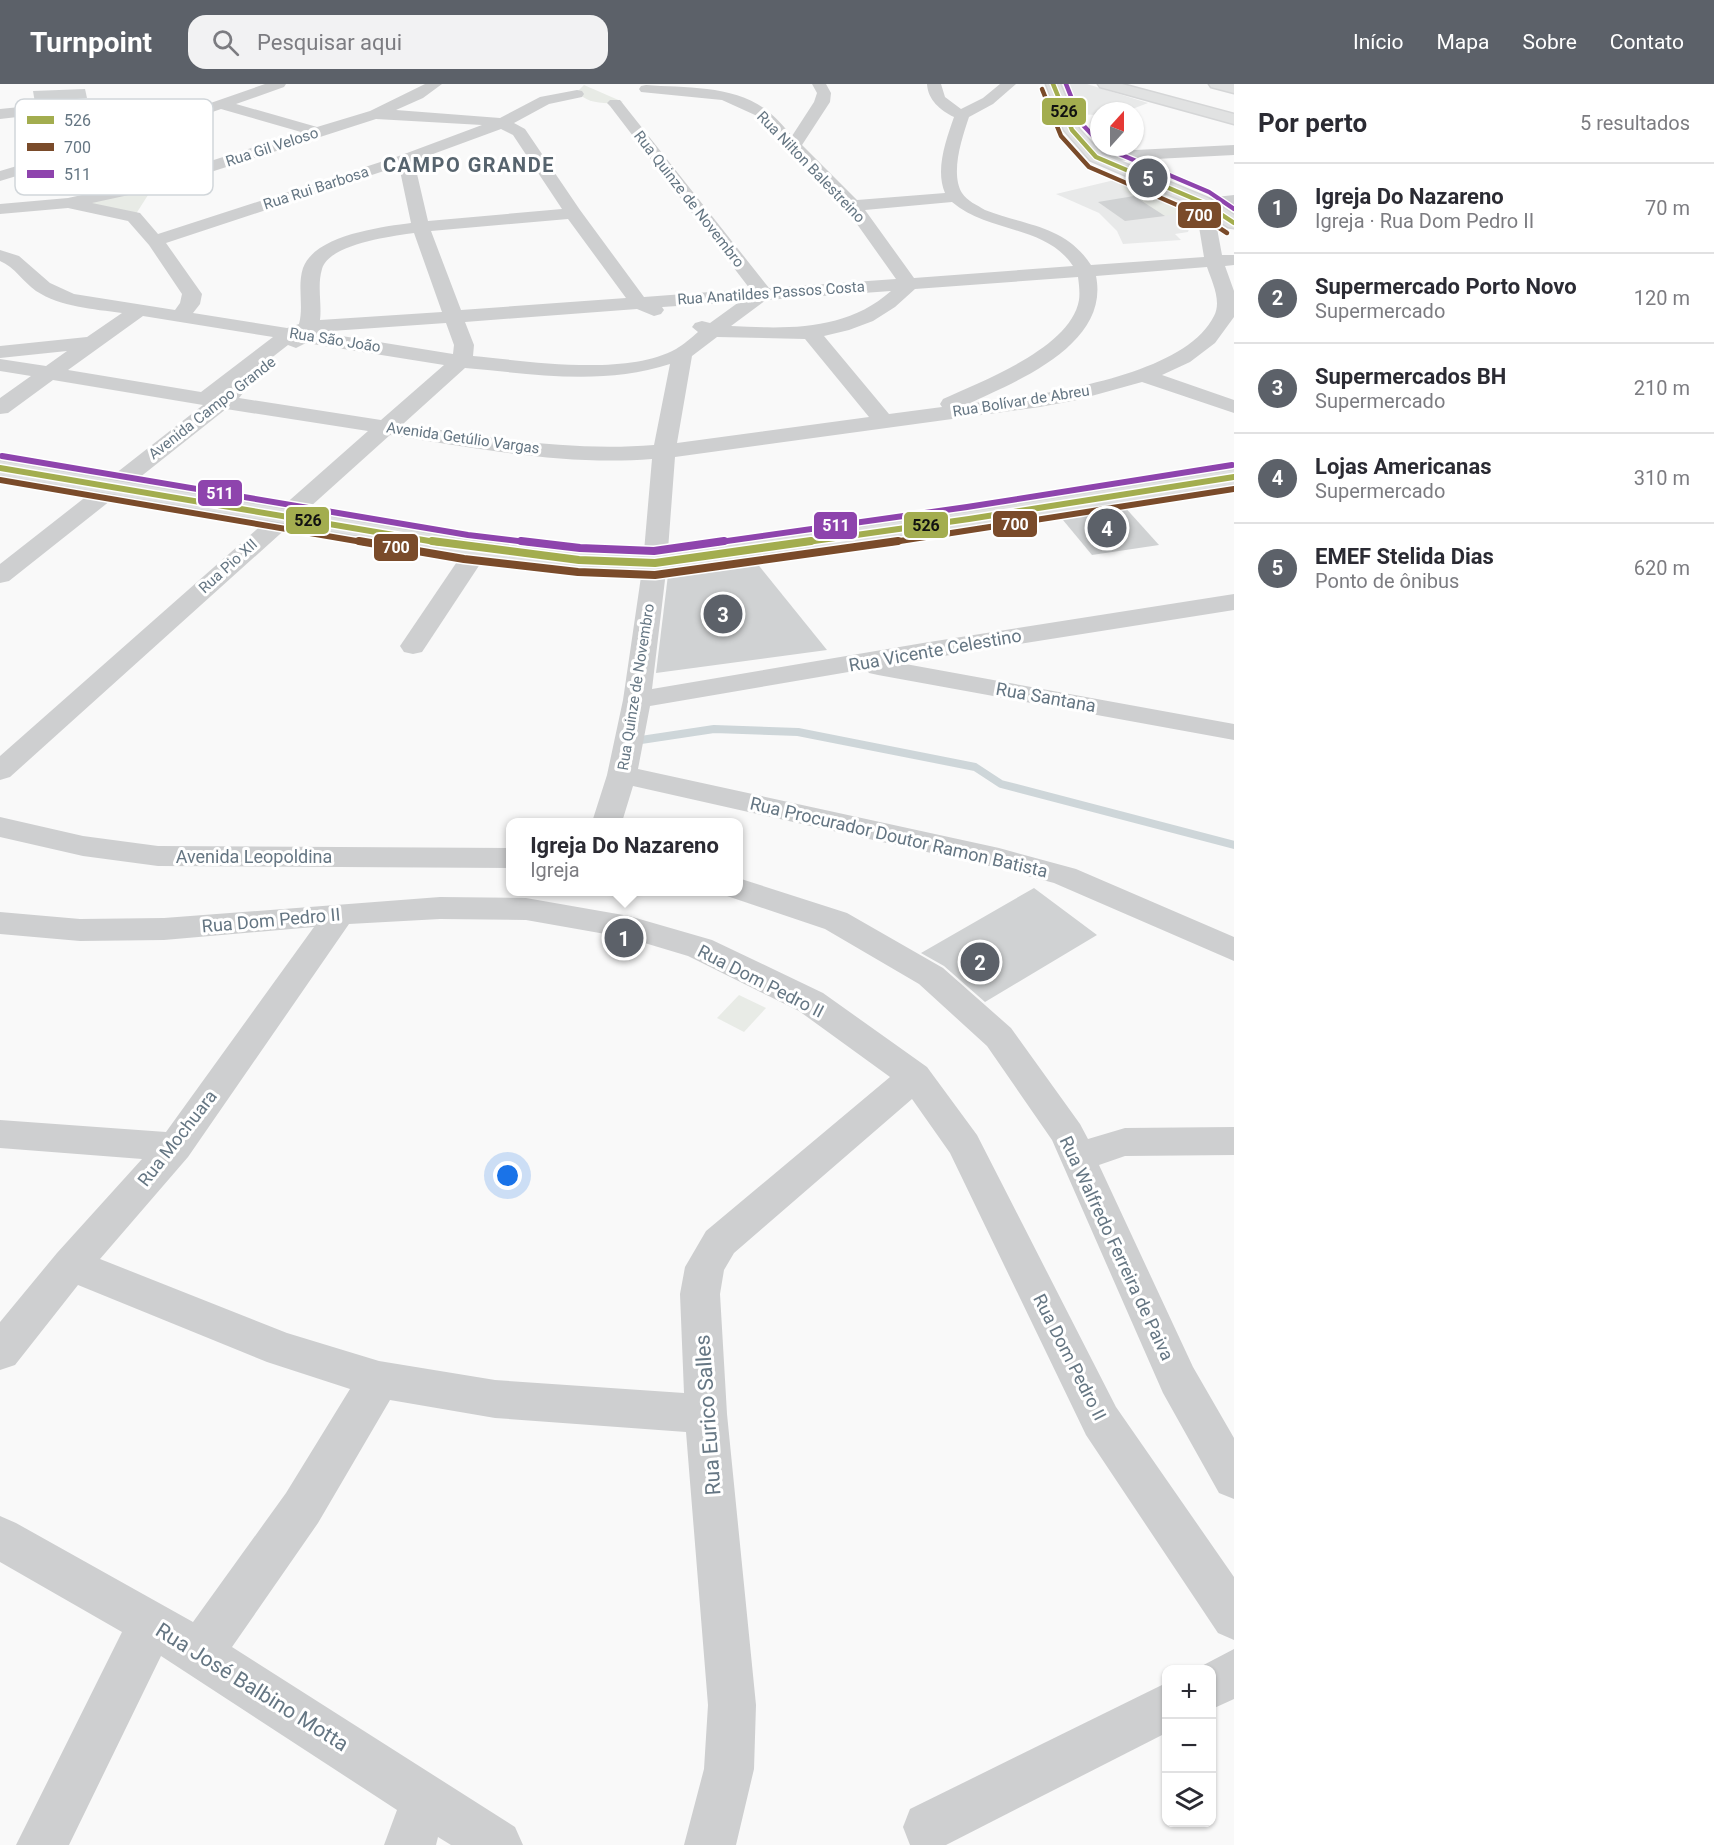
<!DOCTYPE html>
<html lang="pt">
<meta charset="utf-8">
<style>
body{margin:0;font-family:Roboto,sans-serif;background:#f2f2f3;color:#2b2b33}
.controls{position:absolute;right:18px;bottom:18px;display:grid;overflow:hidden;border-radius:12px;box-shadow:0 2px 4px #0004}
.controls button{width:54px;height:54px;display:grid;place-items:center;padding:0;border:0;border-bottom:2px solid #e1e1e2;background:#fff;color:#2b2b33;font:30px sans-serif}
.compass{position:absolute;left:1090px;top:18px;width:54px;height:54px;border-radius:50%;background:#fff;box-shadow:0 2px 4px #0004;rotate:21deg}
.you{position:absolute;left:508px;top:1092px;width:21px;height:21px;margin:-15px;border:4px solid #fff;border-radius:50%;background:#1a73e8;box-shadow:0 0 0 9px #1a73e833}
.badge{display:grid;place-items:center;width:39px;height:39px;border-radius:50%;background:#5c6169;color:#fff;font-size:20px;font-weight:700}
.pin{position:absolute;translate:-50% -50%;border:3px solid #fff;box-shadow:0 2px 6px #0006}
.popup{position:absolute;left:506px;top:734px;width:237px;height:78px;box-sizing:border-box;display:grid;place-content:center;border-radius:12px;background:#fff;filter:drop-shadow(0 2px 4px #0005);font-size:20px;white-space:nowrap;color:#7c7c81}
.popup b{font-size:22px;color:#2b2b33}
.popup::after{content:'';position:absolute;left:50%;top:100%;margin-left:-12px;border:12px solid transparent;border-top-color:#fff}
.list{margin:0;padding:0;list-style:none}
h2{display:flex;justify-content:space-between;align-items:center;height:78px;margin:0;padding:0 24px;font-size:26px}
h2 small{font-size:20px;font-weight:400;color:#7c7c81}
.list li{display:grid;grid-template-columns:39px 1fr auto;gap:18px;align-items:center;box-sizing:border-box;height:90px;padding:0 24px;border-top:2px solid #e1e1e2}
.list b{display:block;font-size:22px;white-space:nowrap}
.list p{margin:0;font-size:20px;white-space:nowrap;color:#7c7c81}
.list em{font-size:20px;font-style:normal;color:#7c7c81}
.icon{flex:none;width:33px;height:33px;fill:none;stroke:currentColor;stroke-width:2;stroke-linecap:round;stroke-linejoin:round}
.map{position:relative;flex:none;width:1234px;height:1761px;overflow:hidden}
header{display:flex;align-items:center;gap:36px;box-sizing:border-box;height:84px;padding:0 30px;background:#5c6169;color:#fff}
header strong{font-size:28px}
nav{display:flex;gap:33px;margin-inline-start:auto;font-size:21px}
.search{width:420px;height:54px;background:#f2f2f3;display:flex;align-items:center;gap:15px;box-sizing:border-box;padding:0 21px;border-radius:18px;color:#7c7c81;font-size:22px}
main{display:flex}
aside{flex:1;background:#fff}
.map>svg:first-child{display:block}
.built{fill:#e8e9e9}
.green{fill:#e8ebe6}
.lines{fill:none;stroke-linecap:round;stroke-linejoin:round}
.stream{stroke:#ced6d9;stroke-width:8}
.building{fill:#d0d2d3}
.major-casing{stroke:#d5d6d7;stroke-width:3}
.minor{fill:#cecfd0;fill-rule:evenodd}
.major{fill:#e1e2e2;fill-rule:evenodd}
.bus-1-far2-casing{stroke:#fff;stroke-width:7}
.bus-1-far1-casing{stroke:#fff;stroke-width:9}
.bus-1-casing{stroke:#fff;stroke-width:11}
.bus-2-far2-casing{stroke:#fff;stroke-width:7}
.bus-2-far1-casing{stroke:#fff;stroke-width:9}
.bus-2-casing{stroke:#fff;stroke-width:11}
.bus-3-far2-casing{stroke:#fff;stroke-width:7}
.bus-3-far1-casing{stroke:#fff;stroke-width:9}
.bus-3-casing{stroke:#fff;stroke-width:11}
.bus-1-far2{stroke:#a3ad4f;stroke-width:4.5}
.bus-1-far1{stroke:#a3ad4f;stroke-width:6}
.bus-1{stroke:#a3ad4f;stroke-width:8}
.bus-2-far2{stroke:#7a4b2a;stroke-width:4.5}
.bus-2-far1{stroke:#7a4b2a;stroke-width:6}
.bus-2{stroke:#7a4b2a;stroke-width:8}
.bus-3-far2{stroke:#8e44ad;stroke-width:4.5}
.bus-3-far1{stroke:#8e44ad;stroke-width:6}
.bus-3{stroke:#8e44ad;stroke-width:8}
.labels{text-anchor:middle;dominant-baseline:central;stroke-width:6;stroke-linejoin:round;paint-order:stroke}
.far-street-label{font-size:15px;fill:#657683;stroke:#fff}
.street-label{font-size:18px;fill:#657683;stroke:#fff}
.far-district-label{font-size:20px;font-weight:bold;letter-spacing:1.5px;fill:#57646e;stroke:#fff}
.near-street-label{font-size:21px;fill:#657683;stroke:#fff}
.key{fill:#fff;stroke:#d1d6da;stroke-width:1.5}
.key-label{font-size:16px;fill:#657683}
.line-badge{stroke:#fff;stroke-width:2}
.badge-label{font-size:16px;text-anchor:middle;font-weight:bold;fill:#fff}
.pale-badge-label{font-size:16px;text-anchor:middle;font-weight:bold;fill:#111}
</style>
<header>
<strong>Turnpoint</strong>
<div class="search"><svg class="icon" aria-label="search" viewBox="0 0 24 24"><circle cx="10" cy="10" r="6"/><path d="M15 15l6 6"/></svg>Pesquisar aqui</div>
<nav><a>Início</a><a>Mapa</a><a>Sobre</a><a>Contato</a></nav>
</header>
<main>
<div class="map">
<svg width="1234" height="1761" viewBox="0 0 1234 1761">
<rect width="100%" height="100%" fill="#f9f9f9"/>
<g class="built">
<path d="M 1058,0 L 1087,0 L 1148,19 L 1127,27 L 1099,27 L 1099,31 L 1069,30 Z"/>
<path d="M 1127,93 L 1170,111 L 1183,120 L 1189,145 L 1188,148 L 1175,150 L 1181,156 L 1123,160 L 1117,147 L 1099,129 L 1056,110 Z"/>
</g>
<g class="green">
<path d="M 584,1 L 623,18 C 610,20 585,21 578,7 Z"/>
<path d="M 1142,99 C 1156,105 1180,111 1185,128 L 1164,132 L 1119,103 Z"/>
<path d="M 155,100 L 134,133 L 68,119 Z"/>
<path d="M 739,911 L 766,924 L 744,948 L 717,934 Z"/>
</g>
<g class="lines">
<path class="stream" d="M 641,656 L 714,645 L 798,648 L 975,683 L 1001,700 L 1234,761"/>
</g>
<g class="building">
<path d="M 85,5 L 87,14 L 35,19 L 33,7 Z"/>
<path d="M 90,27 L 93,39 L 40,45 L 38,33 Z"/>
<path d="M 1134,112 L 1165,132 L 1125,137 L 1098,118 Z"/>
<path d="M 1122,420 L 1159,461 L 1092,471 L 1058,430 Z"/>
<path d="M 756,478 L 827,566 L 656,589 L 668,491 Z"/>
<path d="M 1034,804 L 1097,851 L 985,918 L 944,882 L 921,869 Z"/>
</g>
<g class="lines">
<defs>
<g id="major">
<path d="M 1046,0 L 1060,0 L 1079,45 L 1102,70 L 1210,115 L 1234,131 L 1234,144 L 1228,143 L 1198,123 L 1090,76 L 1064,46 Z"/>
<path d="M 1098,0 L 1122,0 L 1234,30 L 1234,40 L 1100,3 Z"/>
<path d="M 1209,0 L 1234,0 L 1234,9 L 1211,3 Z"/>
<path d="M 0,377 L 466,456 L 579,469 L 655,472 L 969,428 L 1234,386 L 1234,400 L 969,442 L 655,486 L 579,483 L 466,470 L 0,391 Z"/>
</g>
</defs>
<use href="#major" class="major-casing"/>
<g class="minor">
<path d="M 265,0 L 286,0 L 284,3 L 236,20 L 317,43 L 370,27 L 425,0 L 442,0 L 423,14 L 396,26 L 500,34 L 540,13 L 577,6 L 582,7 L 584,10 L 582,13 L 549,20 L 514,39 L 525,45 L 580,126 L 644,213 L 750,205 L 610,22 L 607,19 L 610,16 L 620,16 L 769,204 L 896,195 L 847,126 L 755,31 L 722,16 L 641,8 L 639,5 L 641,2 L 646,1 C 684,4 733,1 765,25 C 775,32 784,43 792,52 L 814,18 L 817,9 L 812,0 L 826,0 L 831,9 L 830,18 L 802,61 L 857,116 L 945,109 C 935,86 946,56 954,33 C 940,26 928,16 927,0 L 941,0 L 945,13 L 961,25 L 983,14 L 1000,0 L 1016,0 L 993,20 L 969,33 C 962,54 950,89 962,109 C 967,117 977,121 985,126 C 1026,142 1065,141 1091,181 L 1204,173 L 1195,119 L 1198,115 L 1234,111 L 1234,121 L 1213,123 L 1222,171 L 1234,171 L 1234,181 L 1225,182 L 1234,207 L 1234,233 L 1215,259 L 1190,278 L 1162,291 L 1234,316 L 1234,329 L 1142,298 L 1077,316 L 1040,323 L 675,373 L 667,479 L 652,605 L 923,559 L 1234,510 L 1234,526 L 900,579 L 1234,640 L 1234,656 L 878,591 L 869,589 L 866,585 L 650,622 L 638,685 L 999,764 L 1076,785 L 1234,853 L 1234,877 L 1054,799 L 998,784 L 633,702 L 622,738 L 592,738 L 607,691 L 623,616 L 643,479 L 652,375 C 565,382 476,364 390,351 L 10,693 L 0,696 L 0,672 L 368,347 L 226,325 L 9,497 L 0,499 L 0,480 L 203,321 L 53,296 L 8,329 L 0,330 L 0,314 L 31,292 L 0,287 L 0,275 L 46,282 L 67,267 L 0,274 L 0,262 L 87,253 L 122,229 C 93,225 61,223 36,207 C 23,198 15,183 0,177 L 0,166 L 19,172 L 50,199 L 74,210 L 175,226 L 180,219 L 182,210 L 149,161 L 128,137 L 68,124 L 0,130 L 0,120 L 68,114 L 151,96 L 301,48 L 221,25 L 116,62 L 0,97 L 0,87 L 104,56 ZM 376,35 L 482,41 L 399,72 L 158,150 L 140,129 L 92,119 L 161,104 ZM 501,45 L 513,51 L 562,125 L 428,137 L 414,77 ZM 399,82 L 411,139 C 381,143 315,151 303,184 C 297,202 304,222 299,240 L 287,244 L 193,229 L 200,220 L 202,210 L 166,159 ZM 952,118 C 988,149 1046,141 1073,182 L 914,194 L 865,126 ZM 568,135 L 626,214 L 461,226 L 431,147 ZM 414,149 L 442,228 L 320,236 C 322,220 317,201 322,185 C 329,160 392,152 414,149 ZM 1207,183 C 1212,198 1222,217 1214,232 C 1183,295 1031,312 968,320 C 1018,297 1110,260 1096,192 ZM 1078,193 C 1079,200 1080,209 1079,216 C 1071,264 982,297 943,315 L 940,320 L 942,323 L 889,330 L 824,252 L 849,246 L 873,237 L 895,223 L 915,205 ZM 891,207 C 846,247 788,245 731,242 L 766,216 ZM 739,218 L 710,239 L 702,237 L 695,239 L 692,243 L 698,248 C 691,254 683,261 676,265 C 625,293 528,277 473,272 L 474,261 L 465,238 L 637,225 L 654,232 L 661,230 L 664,226 L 662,223 ZM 143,232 L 273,253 L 201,308 L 68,286 ZM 446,239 L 454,261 L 453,270 L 317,248 ZM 717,253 L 805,255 L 869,333 L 677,359 L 692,272 ZM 306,259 L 444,281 L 381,336 L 239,314 L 243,309 L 239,305 L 234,303 L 288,261 L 296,264 ZM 670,280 L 654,361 C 570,368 485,353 403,340 L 465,284 C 534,290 602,302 670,280 Z"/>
<path d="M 99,15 L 107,20 L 104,23 L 0,35 L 0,25 Z"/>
<path d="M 1234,61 L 1234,71 L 1096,78 L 1088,73 L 1096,68 Z"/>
<path d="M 478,458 L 487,460 L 490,465 L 426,562 L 422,568 L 413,570 L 404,568 L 400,562 L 469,460 Z"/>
<path d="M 0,733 L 83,752 L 158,762 L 510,764 L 510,784 L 158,782 L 83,772 L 0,753 Z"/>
<path d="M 738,794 L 847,829 L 943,884 L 1011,944 L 1080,1040 L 1088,1055 L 1125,1044 L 1234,1043 L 1234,1071 L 1125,1072 L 1099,1081 L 1193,1283 L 1234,1354 L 1234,1415 L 1219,1409 L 1163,1309 L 1052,1056 L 987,962 L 919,900 L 825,845 L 727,812 L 724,808 L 738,808 Z"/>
<path d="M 440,813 L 526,814 L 629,832 L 712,856 L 823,909 L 927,983 L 977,1051 L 1116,1323 L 1234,1493 L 1234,1556 L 1218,1549 L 1086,1351 L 950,1069 L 912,1015 L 734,1169 L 724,1186 L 720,1210 L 727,1330 L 756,1621 L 754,1685 L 736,1761 L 684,1761 L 704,1685 L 708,1621 L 686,1348 L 495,1334 L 390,1316 L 318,1439 L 232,1563 L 515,1743 L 523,1761 L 451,1761 L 438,1753 L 436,1761 L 384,1761 L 397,1726 L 161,1572 L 69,1761 L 16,1761 L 122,1548 L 0,1478 L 0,1432 L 16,1439 L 193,1538 L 286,1409 L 350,1305 L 267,1278 L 78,1201 L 15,1281 L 0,1286 L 0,1238 L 57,1169 L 142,1075 L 0,1064 L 0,1036 L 166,1048 L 314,843 L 164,856 L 80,857 L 0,850 L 0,828 L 80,835 L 164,834 ZM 440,835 L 526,836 L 628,854 L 688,872 L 799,927 L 890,993 L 706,1147 L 685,1183 L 680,1210 L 684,1309 L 495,1296 L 379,1277 L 287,1249 L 100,1175 L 188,1073 L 349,840 Z"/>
<path d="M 1234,1565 L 1234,1615 L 1212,1625 L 1212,1586 L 1194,1586 Z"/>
<path d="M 1166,1599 L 1166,1649 L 946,1761 L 910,1761 L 903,1743 L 910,1725 Z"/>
</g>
<use href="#major" class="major"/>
<defs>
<path id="bus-1-far2" d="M 1053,0 L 1072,46 L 1096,73 L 1204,119 L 1234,139"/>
<g id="bus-1-far1">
<path d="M 0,384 L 441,459"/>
<path d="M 800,459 L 969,435 L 1234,393"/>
</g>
<path id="bus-1" d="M 432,457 L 579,476 L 655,479 L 811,457"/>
<path id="bus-2-far2" d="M 1042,5 L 1061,52 L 1089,83 L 1198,130 L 1227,149"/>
<g id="bus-2-far1">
<path d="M 0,396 L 368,459"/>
<path d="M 887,459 L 1234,405"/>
</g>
<path id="bus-2" d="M 359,457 L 464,475 L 578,488 L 655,491 L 898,457"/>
<g id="bus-3-far2">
<path d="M 1066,0 L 1082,40 L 1099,58"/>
<path d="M 1103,63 L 1209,108 L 1234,125"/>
</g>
<g id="bus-3-far1">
<path d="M 2,372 L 468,451 L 534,459"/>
<path d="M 713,459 L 967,423 L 1232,381"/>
</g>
<path id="bus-3" d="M 521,457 L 580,464 L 654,467 L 724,457"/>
</defs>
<use href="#bus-1-far2" class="bus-1-far2-casing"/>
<use href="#bus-1-far1" class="bus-1-far1-casing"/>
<use href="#bus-1" class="bus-1-casing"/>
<use href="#bus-2-far2" class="bus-2-far2-casing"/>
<use href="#bus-2-far1" class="bus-2-far1-casing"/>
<use href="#bus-2" class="bus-2-casing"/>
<use href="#bus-3-far2" class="bus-3-far2-casing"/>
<use href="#bus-3-far1" class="bus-3-far1-casing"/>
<use href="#bus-3" class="bus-3-casing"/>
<use href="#bus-1-far2" class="bus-1-far2"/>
<use href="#bus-1-far1" class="bus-1-far1"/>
<use href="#bus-1" class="bus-1"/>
<use href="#bus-2-far2" class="bus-2-far2"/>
<use href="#bus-2-far1" class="bus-2-far1"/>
<use href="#bus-2" class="bus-2"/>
<use href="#bus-3-far2" class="bus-3-far2"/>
<use href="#bus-3-far1" class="bus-3-far1"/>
<use href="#bus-3" class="bus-3"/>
</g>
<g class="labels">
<g class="far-street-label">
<text transform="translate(272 63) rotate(-18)">Rua Gil Veloso</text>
<text transform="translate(811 83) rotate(46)">Rua Nilton Balestreino</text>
<text transform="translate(316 104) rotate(-18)">Rua Rui Barbosa</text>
<text transform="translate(689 115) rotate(52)">Rua Quinze de Novembro</text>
<text transform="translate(771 209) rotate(-4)">Rua Anatildes Passos Costa</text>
<text transform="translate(335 256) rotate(9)">Rua São João</text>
<text transform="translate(1021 317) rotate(-9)">Rua Bolívar de Abreu</text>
<text transform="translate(212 324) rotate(-38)">Avenida Campo Grande</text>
<text transform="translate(463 354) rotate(8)">Avenida Getúlio Vargas</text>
<text transform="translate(228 482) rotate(-42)">Rua Pio XII</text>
<text transform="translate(636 603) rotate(-81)">Rua Quinze de Novembro</text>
</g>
<g class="street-label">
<text transform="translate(935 566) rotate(-10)">Rua Vicente Celestino</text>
<text transform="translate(1046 613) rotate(10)">Rua Santana</text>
<text transform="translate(899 753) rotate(13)">Rua Procurador Doutor Ramon Batista</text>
<text x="254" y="772">Avenida Leopoldina</text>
<text transform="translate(271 836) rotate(-5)">Rua Dom Pedro II</text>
<text transform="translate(761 897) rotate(27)">Rua Dom Pedro II</text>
<text transform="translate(177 1054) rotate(-52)">Rua Mochuara</text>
<text transform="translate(1117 1164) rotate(65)">Rua Walfredo Ferreira de Paiva</text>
<text transform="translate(1070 1273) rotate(63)">Rua Dom Pedro II</text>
</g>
<g class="far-district-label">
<text x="469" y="81">CAMPO GRANDE</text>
</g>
<g class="near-street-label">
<text transform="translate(708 1331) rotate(-94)">Rua Eurico Salles</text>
<text transform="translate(252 1603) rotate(32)">Rua José Balbino Motta</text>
</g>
</g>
<rect x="15" y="15" width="198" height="96" rx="9" class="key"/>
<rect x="27" y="32" width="27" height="8" fill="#a3ad4f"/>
<rect x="27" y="59" width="27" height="8" fill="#7a4b2a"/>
<rect x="27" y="86" width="27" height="8" fill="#8e44ad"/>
<g class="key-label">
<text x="64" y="42">526</text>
<text x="64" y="69">700</text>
<text x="64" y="96">511</text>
</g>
<g class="line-badge">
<rect x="1041" y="13" width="46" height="29" rx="6" fill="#a3ad4f"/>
<rect x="1177" y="117" width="45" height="28" rx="6" fill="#7a4b2a"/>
<rect x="197" y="395" width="46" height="28" rx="6" fill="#8e44ad"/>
<rect x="285" y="422" width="45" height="29" rx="6" fill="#a3ad4f"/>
<rect x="992" y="426" width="46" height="28" rx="6" fill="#7a4b2a"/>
<rect x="903" y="427" width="46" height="28" rx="6" fill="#a3ad4f"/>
<rect x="813" y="427" width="45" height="29" rx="6" fill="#8e44ad"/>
<rect x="373" y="449" width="46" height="29" rx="6" fill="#7a4b2a"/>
</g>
<g class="badge-label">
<text x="1199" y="137">700</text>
<text x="220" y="415">511</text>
<text x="1015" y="446">700</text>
<text x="836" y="447">511</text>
<text x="396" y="469">700</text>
</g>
<g class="pale-badge-label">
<text x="1064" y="33">526</text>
<text x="308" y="442">526</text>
<text x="926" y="447">526</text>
</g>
</svg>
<div class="controls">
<button>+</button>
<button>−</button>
<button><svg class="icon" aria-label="layers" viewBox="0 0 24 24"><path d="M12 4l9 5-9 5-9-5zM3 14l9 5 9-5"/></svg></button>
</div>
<svg class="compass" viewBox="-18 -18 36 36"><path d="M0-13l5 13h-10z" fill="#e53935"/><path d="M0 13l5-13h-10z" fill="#7c7c81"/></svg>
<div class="you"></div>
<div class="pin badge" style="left:624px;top:854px">1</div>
<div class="popup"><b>Igreja Do Nazareno</b>Igreja</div>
<div class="pin badge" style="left:980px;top:878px">2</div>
<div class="pin badge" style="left:723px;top:530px">3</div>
<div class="pin badge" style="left:1107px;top:444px">4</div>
<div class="pin badge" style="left:1148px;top:94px">5</div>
</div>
<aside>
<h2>Por perto<small>5 resultados</small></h2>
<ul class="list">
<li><span class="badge">1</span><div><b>Igreja Do Nazareno</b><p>Igreja · Rua Dom Pedro II</p></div><em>70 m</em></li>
<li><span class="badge">2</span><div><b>Supermercado Porto Novo</b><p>Supermercado</p></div><em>120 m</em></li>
<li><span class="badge">3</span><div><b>Supermercados BH</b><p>Supermercado</p></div><em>210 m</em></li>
<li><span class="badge">4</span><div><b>Lojas Americanas</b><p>Supermercado</p></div><em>310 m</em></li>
<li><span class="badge">5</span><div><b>EMEF Stelida Dias</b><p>Ponto de ônibus</p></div><em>620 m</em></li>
</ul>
</aside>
</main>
